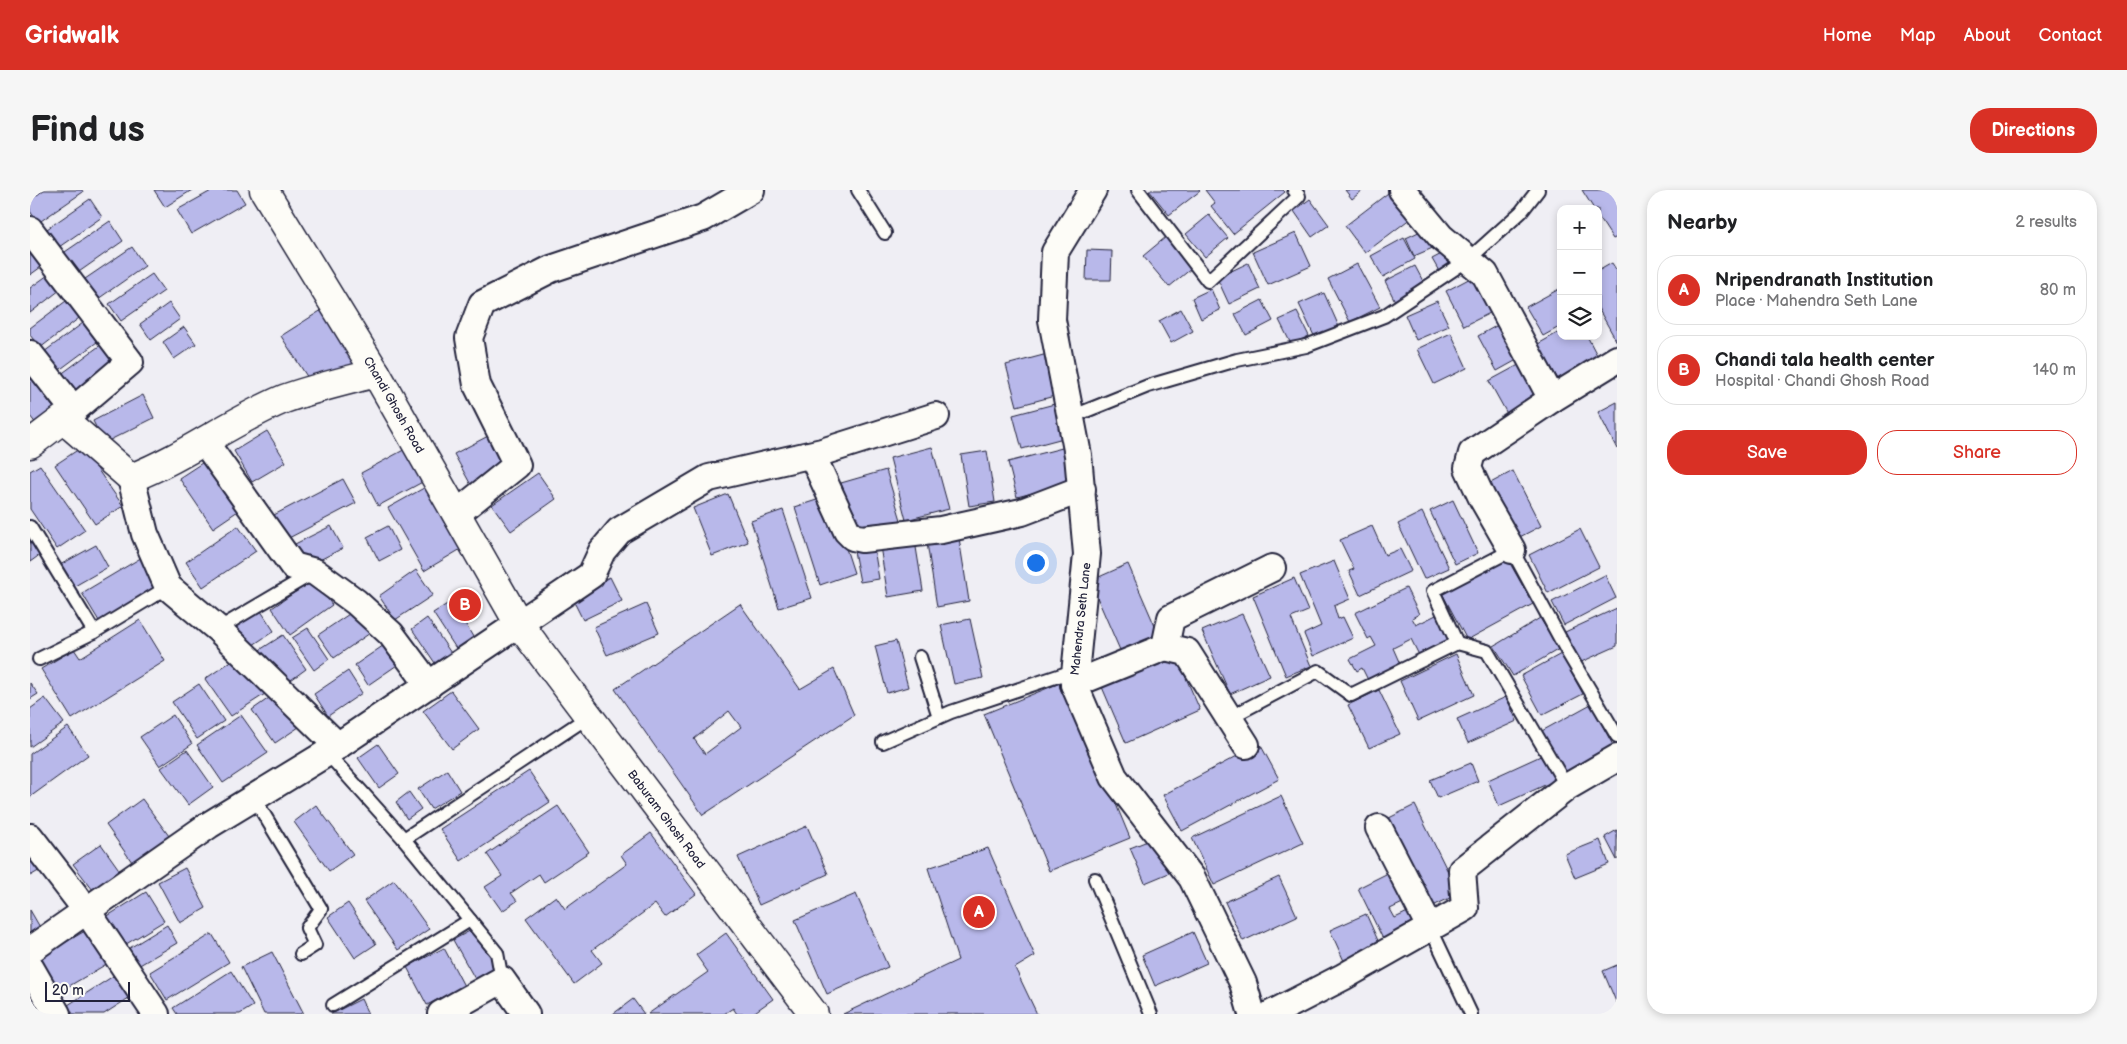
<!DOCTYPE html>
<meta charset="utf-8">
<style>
body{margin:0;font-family:"Balsamiq Sans",sans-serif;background:#f6f6f6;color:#202124}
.controls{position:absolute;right:15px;top:15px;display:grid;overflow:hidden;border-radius:10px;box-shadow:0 2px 8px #0003}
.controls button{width:45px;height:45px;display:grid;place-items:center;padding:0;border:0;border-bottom:1px solid #e0e0e0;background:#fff;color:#202124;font:25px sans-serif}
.scale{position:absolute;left:15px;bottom:12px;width:85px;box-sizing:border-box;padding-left:5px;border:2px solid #22223b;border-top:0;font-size:14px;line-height:18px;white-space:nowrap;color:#22223b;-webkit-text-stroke:4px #fdfcf7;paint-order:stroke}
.you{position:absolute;left:1005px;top:372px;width:18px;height:18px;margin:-12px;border:4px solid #fff;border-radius:50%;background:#1a73e8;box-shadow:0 0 0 8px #1a73e833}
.badge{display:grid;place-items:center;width:32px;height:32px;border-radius:50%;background:#d93025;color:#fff;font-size:16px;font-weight:700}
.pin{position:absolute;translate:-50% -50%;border:2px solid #fff;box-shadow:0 1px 5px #0006}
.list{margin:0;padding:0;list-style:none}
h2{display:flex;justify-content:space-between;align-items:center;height:65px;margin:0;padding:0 20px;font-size:21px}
h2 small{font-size:16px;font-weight:400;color:#757577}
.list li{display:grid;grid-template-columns:32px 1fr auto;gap:15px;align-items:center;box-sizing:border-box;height:70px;margin:0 10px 10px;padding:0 10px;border:1px solid #e0e0e0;border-radius:20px}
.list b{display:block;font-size:19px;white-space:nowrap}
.list p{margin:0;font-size:16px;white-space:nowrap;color:#757577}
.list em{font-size:16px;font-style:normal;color:#757577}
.actions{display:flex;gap:10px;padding:15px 20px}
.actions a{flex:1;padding:11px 0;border:1px solid #d93025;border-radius:20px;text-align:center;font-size:18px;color:#d93025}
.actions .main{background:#d93025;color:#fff}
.icon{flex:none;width:28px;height:28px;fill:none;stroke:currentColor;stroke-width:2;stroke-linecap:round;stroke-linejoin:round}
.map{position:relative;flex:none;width:1587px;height:824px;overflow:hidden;border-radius:20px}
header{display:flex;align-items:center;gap:30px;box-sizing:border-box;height:70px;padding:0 25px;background:#d93025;color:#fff}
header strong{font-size:24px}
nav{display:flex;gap:28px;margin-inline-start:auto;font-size:18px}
.intro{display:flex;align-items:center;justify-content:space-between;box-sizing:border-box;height:120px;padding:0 30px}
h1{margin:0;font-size:35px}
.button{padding:12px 22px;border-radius:20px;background:#d93025;color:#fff;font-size:18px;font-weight:700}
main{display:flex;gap:30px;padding:0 30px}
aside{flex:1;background:#fff;border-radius:20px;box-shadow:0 2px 8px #0003}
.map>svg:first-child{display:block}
.building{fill:#b8b8ea;stroke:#22223b;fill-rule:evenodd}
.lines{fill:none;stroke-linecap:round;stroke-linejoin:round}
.service-casing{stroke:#22223b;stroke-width:16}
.minor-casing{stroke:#22223b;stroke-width:30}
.tertiary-casing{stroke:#22223b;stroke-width:31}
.service{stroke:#fdfcf7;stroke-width:12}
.minor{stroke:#fdfcf7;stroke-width:26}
.tertiary{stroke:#fdfcf7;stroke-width:28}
.labels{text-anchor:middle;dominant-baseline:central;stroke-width:4;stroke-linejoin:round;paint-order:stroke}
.street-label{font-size:12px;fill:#22223b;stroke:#fdfcf7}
</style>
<header>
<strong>Gridwalk</strong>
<nav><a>Home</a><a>Map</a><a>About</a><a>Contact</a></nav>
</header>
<div class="intro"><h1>Find us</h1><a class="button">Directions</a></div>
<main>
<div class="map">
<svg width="1587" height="824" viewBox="0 0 1587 824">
<rect width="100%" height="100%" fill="#efeef4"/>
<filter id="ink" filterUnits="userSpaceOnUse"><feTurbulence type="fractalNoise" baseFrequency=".02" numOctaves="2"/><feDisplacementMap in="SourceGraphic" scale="10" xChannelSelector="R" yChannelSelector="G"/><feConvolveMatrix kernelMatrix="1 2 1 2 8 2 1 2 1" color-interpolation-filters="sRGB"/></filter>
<g filter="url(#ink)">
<g class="building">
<path d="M 14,0 L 52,0 L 53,2 L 8,33 L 0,21 L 0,10 Z"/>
<path d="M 124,0 L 162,0 L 135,17 Z"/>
<path d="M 183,0 L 207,0 L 215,13 L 161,44 L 147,20 Z"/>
<path d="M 1119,0 L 1169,0 L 1170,1 L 1139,25 Z"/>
<path d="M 1175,0 L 1253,0 L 1255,2 L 1203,44 L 1181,16 L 1185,13 Z"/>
<path d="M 1315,0 L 1333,0 L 1322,9 Z"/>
<path d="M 1362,0 L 1385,25 L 1335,63 L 1315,36 Z"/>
<path d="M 1552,0 L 1587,0 L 1587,47 L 1583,49 L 1568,26 L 1568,19 L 1564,19 Z"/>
<path d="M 60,9 L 72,27 L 29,57 L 17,39 Z"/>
<path d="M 1280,9 L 1299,35 L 1282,47 L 1264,21 Z"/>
<path d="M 1179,25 L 1198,48 L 1175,67 L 1156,44 Z"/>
<path d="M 80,31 L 93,51 L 46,84 L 32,64 Z"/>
<path d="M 1397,38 L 1405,57 L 1384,66 L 1376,48 Z"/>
<path d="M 1266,43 L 1281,76 L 1238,95 L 1223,62 Z"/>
<path d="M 1136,47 L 1162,78 L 1139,97 L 1113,66 Z"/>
<path d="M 1374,48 L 1385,69 L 1353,87 L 1341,66 Z"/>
<path d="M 102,57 L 115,76 L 68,109 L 55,89 Z"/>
<path d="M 1421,59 L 1429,73 L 1410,83 L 1402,69 Z"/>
<path d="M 1057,60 L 1082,61 L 1081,90 L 1056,90 Z"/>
<path d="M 0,61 L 11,77 L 0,85 Z"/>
<path d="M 1218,73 L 1230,99 L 1199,114 L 1187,88 Z"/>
<path d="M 1582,73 L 1587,81 L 1587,152 L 1568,118 L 1568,81 Z"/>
<path d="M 1327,74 L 1350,117 L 1320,132 L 1298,89 Z"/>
<path d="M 1385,76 L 1395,95 L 1365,111 L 1355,91 Z"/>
<path d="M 122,84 L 134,101 L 91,131 L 79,114 Z"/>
<path d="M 1448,84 L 1466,120 L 1434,136 L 1416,101 Z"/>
<path d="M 18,85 L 30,100 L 0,123 L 0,98 Z"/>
<path d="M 1531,98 L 1531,136 L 1513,146 L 1496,117 Z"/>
<path d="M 1181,99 L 1190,120 L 1171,129 L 1162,108 Z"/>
<path d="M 1294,103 L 1310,139 L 1286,150 L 1269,114 Z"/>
<path d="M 40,108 L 53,125 L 10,158 L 0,145 L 0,138 Z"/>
<path d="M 1232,110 L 1243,131 L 1216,145 L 1205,124 Z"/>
<path d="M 1407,111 L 1419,136 L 1386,150 L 1375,125 Z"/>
<path d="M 139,113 L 150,129 L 121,150 L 110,134 Z"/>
<path d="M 298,116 L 331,170 L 285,199 L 251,146 Z"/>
<path d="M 1151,119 L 1163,141 L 1141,153 L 1129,131 Z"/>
<path d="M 1267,122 L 1279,146 L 1261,154 L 1249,130 Z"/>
<path d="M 1475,131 L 1494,166 L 1467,181 L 1448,146 Z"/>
<path d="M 53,133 L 67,152 L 28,181 L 14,162 Z"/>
<path d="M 154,137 L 166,154 L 144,169 L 133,152 Z"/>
<path d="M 1531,141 L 1531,146 L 1557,146 L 1568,167 L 1528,189 L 1508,154 Z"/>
<path d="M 1421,143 L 1437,178 L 1404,194 L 1387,159 Z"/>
<path d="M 76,151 L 89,169 L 46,206 L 30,185 Z"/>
<path d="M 1021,163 L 1032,204 L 987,216 L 976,175 Z"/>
<path d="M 1496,171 L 1517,209 L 1480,229 L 1459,191 Z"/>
<path d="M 0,186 L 26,221 L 7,235 L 0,226 Z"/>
<path d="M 113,205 L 124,228 L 74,253 L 63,231 Z"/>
<path d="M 1032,212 L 1041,246 L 992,259 L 983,225 Z"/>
<path d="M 1587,212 L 1587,259 L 1568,222 Z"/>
<path d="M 237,241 L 256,272 L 222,292 L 204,261 Z"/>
<path d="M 460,245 L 477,276 L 441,295 L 424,264 Z"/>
<path d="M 381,256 L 398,289 L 348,316 L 331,283 Z"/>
<path d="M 52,257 L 93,316 L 65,334 L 25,275 Z"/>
<path d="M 902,257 L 919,319 L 876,330 L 860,268 Z"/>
<path d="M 1036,257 L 1045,292 L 987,307 L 978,272 Z"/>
<path d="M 957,261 L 965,312 L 939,316 L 931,265 Z"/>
<path d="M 175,271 L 208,321 L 183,338 L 149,288 Z"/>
<path d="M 10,275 L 55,340 L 27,359 L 0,319 L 0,281 Z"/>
<path d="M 856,280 L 871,330 L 826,343 L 811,293 Z"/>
<path d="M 1483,281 L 1511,336 L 1480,352 L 1453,297 Z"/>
<path d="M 508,283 L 526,309 L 481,341 L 462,315 Z"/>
<path d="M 313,289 L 326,313 L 255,350 L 242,326 Z"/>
<path d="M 401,294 L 436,356 L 394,381 L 358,318 Z"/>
<path d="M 698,304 L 718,352 L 682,366 L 663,318 Z"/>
<path d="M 799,306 L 824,383 L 790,395 L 765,317 Z"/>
<path d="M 1423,310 L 1448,363 L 1425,374 L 1400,321 Z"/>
<path d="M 753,320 L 782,408 L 749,418 L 721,331 Z"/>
<path d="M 1392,322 L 1419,378 L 1394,389 L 1368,334 Z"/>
<path d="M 208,336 L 226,361 L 173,397 L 156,372 Z"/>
<path d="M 301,336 L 313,358 L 276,377 L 265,354 Z"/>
<path d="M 358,336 L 370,360 L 349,371 L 337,347 Z"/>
<path d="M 1342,336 L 1355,365 L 1370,359 L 1381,381 L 1330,405 L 1319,381 L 1324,379 L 1310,350 Z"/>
<path d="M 1550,339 L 1569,377 L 1518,403 L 1499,365 Z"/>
<path d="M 0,348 L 11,364 L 0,372 Z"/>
<path d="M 929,348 L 939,411 L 907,417 L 897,353 Z"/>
<path d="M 885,351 L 893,401 L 858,407 L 850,356 Z"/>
<path d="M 843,352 L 849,389 L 830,392 L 823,356 Z"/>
<path d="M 66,355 L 78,377 L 43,397 L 30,375 Z"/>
<path d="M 114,366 L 131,395 L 69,431 L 52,403 Z"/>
<path d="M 1477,368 L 1503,414 L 1437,450 L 1412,403 Z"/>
<path d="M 1304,371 L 1320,409 L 1304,416 L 1308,429 L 1313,427 L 1323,448 L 1283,466 L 1274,444 L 1291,436 L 1270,385 Z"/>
<path d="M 1098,374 L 1131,450 L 1093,467 L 1060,391 Z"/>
<path d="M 386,380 L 403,405 L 365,430 L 349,406 Z"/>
<path d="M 1575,385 L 1586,408 L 1534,435 L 1522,412 Z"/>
<path d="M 580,387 L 592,411 L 553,430 L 541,406 Z"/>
<path d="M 1264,388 L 1278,421 L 1261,428 L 1281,476 L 1256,486 L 1223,406 Z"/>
<path d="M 284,389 L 302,415 L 260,445 L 242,418 Z"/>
<path d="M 1376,398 L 1389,424 L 1382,428 L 1386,435 L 1406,425 L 1420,451 L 1390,467 L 1381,449 L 1363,458 L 1370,474 L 1338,490 L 1332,478 L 1327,481 L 1320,469 L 1346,456 L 1341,447 L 1338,449 L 1325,423 Z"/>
<path d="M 422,411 L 446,452 L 429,463 L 403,423 Z"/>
<path d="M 616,414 L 629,443 L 577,465 L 564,437 Z"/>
<path d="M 710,414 L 770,499 L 804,479 L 824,525 L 673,625 L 585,499 ZM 699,521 L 711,537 L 675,564 L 664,549 Z"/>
<path d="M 229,418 L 244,441 L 214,461 L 198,439 Z"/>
<path d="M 328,418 L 343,441 L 304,468 L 288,445 Z"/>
<path d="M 1587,418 L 1587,456 L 1549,473 L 1535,442 Z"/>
<path d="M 1212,424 L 1240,486 L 1200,504 L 1172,441 Z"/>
<path d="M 397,428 L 423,466 L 407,476 L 382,439 Z"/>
<path d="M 1510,428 L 1529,459 L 1483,486 L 1464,456 Z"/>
<path d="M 940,429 L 953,488 L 924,494 L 911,435 Z"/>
<path d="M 110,430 L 135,471 L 42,529 L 11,479 L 44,459 L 50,468 Z"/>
<path d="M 278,438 L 299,469 L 284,480 L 262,448 Z"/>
<path d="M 253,445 L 276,479 L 250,498 L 225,463 Z"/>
<path d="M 360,451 L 373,471 L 338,495 L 325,475 Z"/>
<path d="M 866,451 L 878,497 L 857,503 L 845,456 Z"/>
<path d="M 1426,464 L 1444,505 L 1388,531 L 1370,491 Z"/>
<path d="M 1531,464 L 1553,504 L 1512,525 L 1491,486 Z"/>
<path d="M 1146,465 L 1170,520 L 1096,553 L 1072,497 Z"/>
<path d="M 209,466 L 235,504 L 201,526 L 175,489 Z"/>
<path d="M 318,481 L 332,503 L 298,526 L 284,504 Z"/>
<path d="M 1035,491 L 1100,648 L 1019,681 L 954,524 Z"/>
<path d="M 0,493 L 8,504 L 0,509 Z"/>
<path d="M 169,494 L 194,531 L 167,549 L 142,512 Z"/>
<path d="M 1349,500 L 1370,544 L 1339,558 L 1318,515 Z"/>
<path d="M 249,501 L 272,535 L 245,553 L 222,520 Z"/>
<path d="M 421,501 L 449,539 L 422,559 L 393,521 Z"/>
<path d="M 1476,507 L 1487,531 L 1438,553 L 1427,529 Z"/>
<path d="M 15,508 L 34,533 L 0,557 L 0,519 Z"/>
<path d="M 1561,514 L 1585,559 L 1534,587 L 1510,542 Z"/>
<path d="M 143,525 L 162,554 L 130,576 L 110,547 Z"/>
<path d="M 211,525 L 238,563 L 193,593 L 167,555 Z"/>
<path d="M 38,537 L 58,565 L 0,607 L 0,564 Z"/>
<path d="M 348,554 L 369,584 L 349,598 L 328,568 Z"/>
<path d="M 1230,554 L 1249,589 L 1152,641 L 1133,605 Z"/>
<path d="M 157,560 L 183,597 L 158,615 L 131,578 Z"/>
<path d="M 1515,564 L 1526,590 L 1469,616 L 1458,590 Z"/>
<path d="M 1441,573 L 1448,591 L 1408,608 L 1400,590 Z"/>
<path d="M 417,580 L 430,601 L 401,619 L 388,599 Z"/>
<path d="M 499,581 L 520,612 L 431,671 L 410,639 Z"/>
<path d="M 379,602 L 391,619 L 377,629 L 366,612 Z"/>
<path d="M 1251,606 L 1273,653 L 1184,695 L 1162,648 Z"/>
<path d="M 112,609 L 139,646 L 102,672 L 76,635 Z"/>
<path d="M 286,615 L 323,664 L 299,681 L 264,632 Z"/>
<path d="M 1385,615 L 1427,700 L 1420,704 L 1422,707 L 1403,716 L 1353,631 Z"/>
<path d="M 528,616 L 559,662 L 514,692 L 509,684 L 481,703 L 487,711 L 472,721 L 455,697 L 472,686 L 457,664 Z"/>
<path d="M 777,636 L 798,684 L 729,715 L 708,667 Z"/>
<path d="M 1587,640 L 1587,670 L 1575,647 Z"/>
<path d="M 621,643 L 666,704 L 635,727 L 625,714 L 562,760 L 572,773 L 544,794 L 496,728 L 526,706 L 535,719 L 597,674 L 591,665 Z"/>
<path d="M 1125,648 L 1139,683 L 1115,693 L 1100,658 Z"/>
<path d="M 1570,650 L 1579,674 L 1545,688 L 1535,664 Z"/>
<path d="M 71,654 L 93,685 L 66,704 L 43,674 Z"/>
<path d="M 958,658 L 1005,766 L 985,778 L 1007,824 L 813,824 L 928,770 L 898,678 Z"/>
<path d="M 0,659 L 12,679 L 0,686 Z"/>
<path d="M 155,678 L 176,718 L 150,733 L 128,692 Z"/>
<path d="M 1364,680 L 1379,710 L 1360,719 L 1365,728 L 1384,719 L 1389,731 L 1353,749 L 1328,698 Z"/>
<path d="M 1249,687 L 1267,726 L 1213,751 L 1195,712 Z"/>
<path d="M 364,690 L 399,739 L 368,760 L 334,711 Z"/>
<path d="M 116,702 L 134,731 L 93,756 L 76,727 Z"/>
<path d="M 826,704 L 858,777 L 797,804 L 765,730 Z"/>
<path d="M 318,713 L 346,754 L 325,768 L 298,727 Z"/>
<path d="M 0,720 L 11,739 L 0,746 Z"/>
<path d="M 1336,724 L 1350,755 L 1314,771 L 1300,740 Z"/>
<path d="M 137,735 L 147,753 L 108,776 L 98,759 Z"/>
<path d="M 60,738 L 80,772 L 29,802 L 9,768 Z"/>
<path d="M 445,738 L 467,778 L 445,789 L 423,750 Z"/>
<path d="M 1163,742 L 1177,773 L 1125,796 L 1112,765 Z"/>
<path d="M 696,743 L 743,809 L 722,824 L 707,824 L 703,818 L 694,824 L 618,824 L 678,782 L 666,765 Z"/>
<path d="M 182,744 L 199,772 L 137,810 L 120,782 Z"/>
<path d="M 414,758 L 434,796 L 397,815 L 377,777 Z"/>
<path d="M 242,762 L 273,822 L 270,824 L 234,824 L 211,777 Z"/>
<path d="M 1587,775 L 1587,814 L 1573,781 Z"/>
<path d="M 201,781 L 223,816 L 210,824 L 147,824 L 143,818 Z"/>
<path d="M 88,783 L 102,806 L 74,824 L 43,824 L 38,815 Z"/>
<path d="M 331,809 L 338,824 L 301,824 Z"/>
<path d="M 603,809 L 614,824 L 583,824 Z"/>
</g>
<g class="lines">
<defs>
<g id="service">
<path d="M 828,0 L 855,43"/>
<path d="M 1108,0 L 1178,91 L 1269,6 L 1264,0"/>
<path d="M 1041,227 L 1118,196 L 1207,170 L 1276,156 L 1354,126 L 1439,69 L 1491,22 L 1508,0"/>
<path d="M 0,337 L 64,442"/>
<path d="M 188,439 L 283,383"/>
<path d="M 1427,453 L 1457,461 L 1537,597"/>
<path d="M 890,467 L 909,527"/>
<path d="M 9,469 L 64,442 L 138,397"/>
<path d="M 1199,528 L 1288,481 L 1321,505 L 1427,453 L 1403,401 L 1482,360 L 1538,463 L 1587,546"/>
<path d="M 853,552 L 921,522 L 1046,480"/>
<path d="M 297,563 L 374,649 L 467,763 L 472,790"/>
<path d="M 224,608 L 291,719 L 277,738 L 285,755 L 271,764"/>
<path d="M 374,649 L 558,527"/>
<path d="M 1065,689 L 1121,824"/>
<path d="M 1400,737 L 1441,824"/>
<path d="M 303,815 L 440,730"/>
</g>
<g id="minor">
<path d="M 1063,0 L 1025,62 L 1022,130 L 1048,265 L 1057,364 L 1044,494 L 1084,587 L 1162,688 L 1213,793 L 1222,824"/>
<path d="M 1372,0 L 1411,47 L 1455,84 L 1522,209 L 1587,169"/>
<path d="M 0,40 L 100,172 L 33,229"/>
<path d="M 0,164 L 44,220"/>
<path d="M 174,251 L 263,376 L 285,382 L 326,412 L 361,444 L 399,495"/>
<path d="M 782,265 L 817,341 L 823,347 L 832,349 L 911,340 L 992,322 L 1052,299"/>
<path d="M 101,288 L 115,344 L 138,397 L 188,439 L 308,556"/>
<path d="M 426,324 L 487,275 L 447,195 L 439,148 L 452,114 L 521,79 L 673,28 L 721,0"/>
<path d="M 1482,360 L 1452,308 L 1438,278 L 1442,263 L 1522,209"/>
<path d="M 1135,457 L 1157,462 L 1216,555"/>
<path d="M 1044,494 L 1135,457 L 1141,428 L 1242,378"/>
<path d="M 1349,638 L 1400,737"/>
<path d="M 0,647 L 57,721 L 126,824"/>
<path d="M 0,760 L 179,635 L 297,563 L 561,385 L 572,361 L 589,341 L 679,288 L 792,262 L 906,226"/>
<path d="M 0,777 L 27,824"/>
<path d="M 411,824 L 472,790 L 496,824"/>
<path d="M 1241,824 L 1313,787 L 1435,718 L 1432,680 L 1537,597 L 1587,568"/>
</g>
<g id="tertiary">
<path id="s1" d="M 234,0 L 346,183 L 489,434 L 784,824"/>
<path d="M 0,254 L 33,229 L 101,288 C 155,267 201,231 254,209 C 284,198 316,191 346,183"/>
</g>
</defs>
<use href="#service" class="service-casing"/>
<use href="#minor" class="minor-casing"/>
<use href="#tertiary" class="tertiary-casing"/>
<use href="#service" class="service"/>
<use href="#minor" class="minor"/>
<use href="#tertiary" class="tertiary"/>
</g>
</g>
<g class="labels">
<g class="street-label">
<text stroke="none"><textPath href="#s1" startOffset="251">Chandi Ghosh Road</textPath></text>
<text transform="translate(1051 429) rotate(-84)">Mahendra Seth Lane</text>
<text stroke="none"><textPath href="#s1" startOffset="748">Baburam Ghosh Road</textPath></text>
</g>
</g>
</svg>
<div class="controls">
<button>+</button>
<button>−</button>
<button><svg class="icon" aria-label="layers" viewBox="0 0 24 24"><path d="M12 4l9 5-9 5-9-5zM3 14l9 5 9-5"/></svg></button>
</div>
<div class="scale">20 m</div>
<div class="you"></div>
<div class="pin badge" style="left:949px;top:722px">A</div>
<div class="pin badge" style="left:435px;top:415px">B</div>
</div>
<aside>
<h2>Nearby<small>2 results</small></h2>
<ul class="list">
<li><span class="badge">A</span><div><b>Nripendranath Institution</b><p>Place · Mahendra Seth Lane</p></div><em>80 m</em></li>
<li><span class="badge">B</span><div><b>Chandi tala health center</b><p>Hospital · Chandi Ghosh Road</p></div><em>140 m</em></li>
</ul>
<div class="actions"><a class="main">Save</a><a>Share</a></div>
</aside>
</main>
